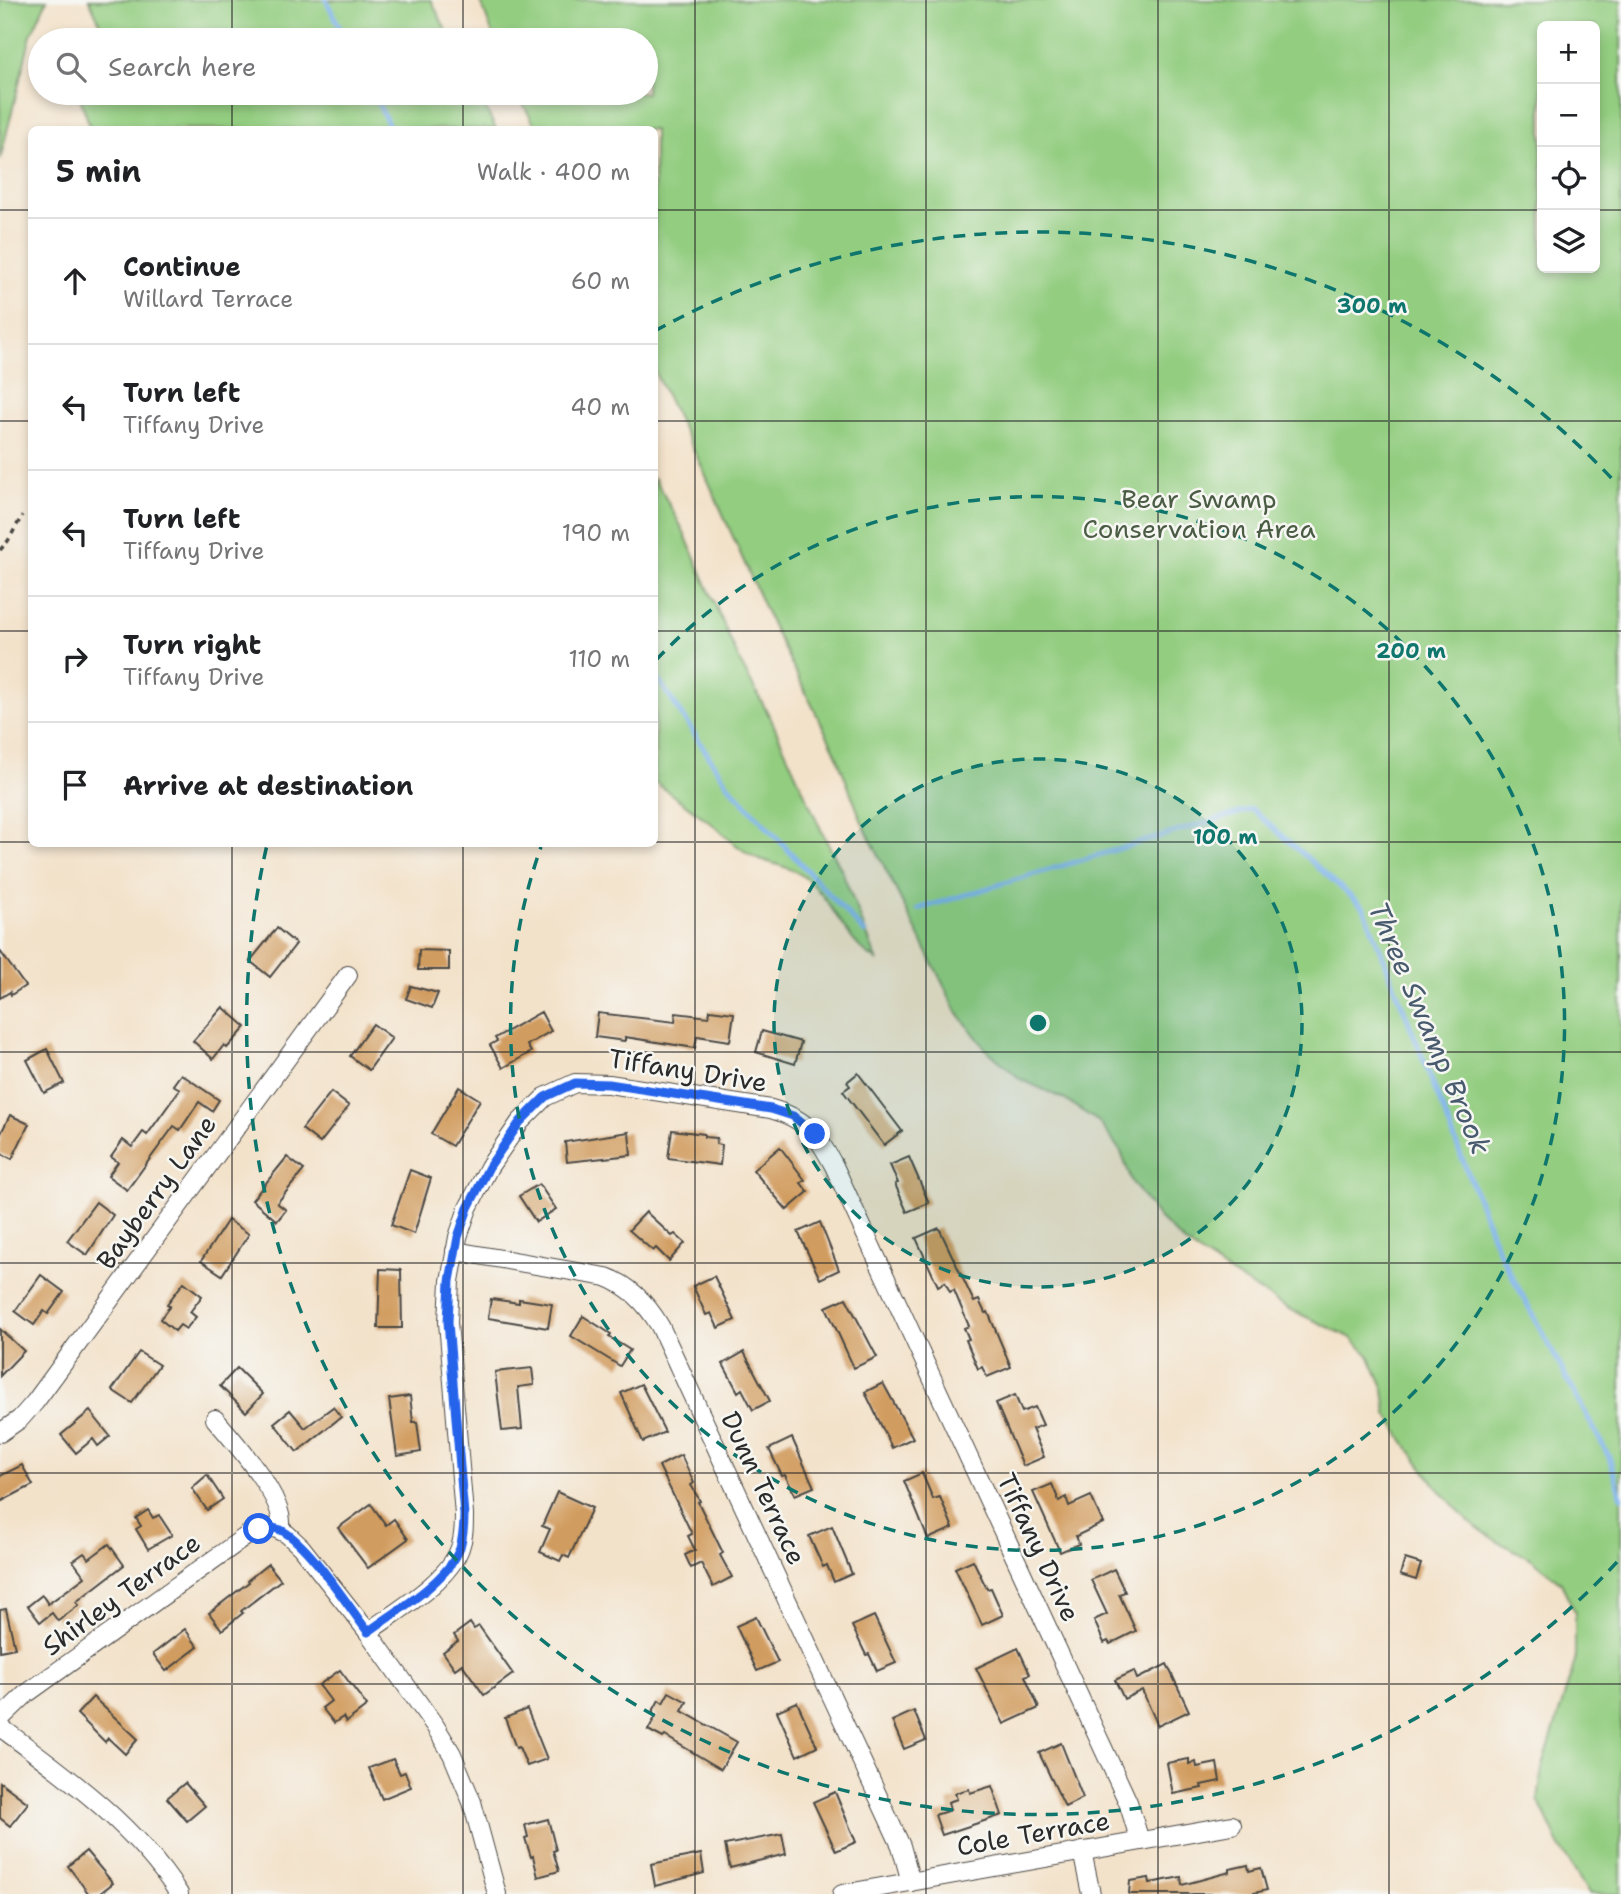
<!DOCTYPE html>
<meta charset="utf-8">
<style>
body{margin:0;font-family:"Shantell Sans",sans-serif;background:#f6f6f6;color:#202124}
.controls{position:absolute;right:21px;top:21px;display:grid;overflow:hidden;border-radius:10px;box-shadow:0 4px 10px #0003}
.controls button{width:63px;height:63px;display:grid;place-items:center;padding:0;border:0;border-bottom:2px solid #e0e0e0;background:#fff;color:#202124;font:35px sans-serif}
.stop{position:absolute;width:21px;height:21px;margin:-16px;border:5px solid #2563eb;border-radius:50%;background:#fff}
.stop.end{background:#2563eb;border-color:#fff;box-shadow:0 2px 7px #0008}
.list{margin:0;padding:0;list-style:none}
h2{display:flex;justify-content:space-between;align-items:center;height:91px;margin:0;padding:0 28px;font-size:30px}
h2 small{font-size:23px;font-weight:400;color:#757577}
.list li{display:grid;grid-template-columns:46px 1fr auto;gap:21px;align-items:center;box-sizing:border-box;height:126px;padding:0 28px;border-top:2px solid #e0e0e0}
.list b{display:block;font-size:26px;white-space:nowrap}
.list p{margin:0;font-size:23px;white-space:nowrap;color:#757577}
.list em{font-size:23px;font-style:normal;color:#757577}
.icon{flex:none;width:38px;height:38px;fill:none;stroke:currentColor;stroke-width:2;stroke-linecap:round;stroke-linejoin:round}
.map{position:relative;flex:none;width:1621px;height:1894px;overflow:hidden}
.search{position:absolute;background:#fff;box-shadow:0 4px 10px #0003;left:28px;top:28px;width:630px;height:77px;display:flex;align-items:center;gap:18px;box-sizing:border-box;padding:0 24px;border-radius:38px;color:#757577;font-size:26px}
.panel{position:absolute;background:#fff;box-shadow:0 4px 10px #0003;left:28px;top:126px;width:630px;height:721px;border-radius:10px}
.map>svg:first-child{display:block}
.green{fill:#93cd80;stroke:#5f7c56;stroke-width:2;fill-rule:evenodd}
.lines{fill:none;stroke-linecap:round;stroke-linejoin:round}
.stream{stroke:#7db2eb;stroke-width:5}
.building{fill:#d19c5e}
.minor-casing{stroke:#494643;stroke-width:20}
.path{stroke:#494643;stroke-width:3.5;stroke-dasharray:5 5;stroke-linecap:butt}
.minor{stroke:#fff;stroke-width:18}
.route{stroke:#2563eb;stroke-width:9}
.grid{fill:none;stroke:#2b2b2b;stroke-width:2;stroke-opacity:0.55}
.ring{fill:none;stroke:#0f766e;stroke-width:3.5;stroke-dasharray:12 9}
.labels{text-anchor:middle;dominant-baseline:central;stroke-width:5;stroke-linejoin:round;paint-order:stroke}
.park-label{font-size:26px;fill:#4a5c44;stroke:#f6f6f2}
.street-label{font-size:26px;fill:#2b2b2b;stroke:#f6f6f2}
.water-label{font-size:28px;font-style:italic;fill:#485a6e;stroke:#f6f6f2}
.centre{fill:#0f766e;stroke:#f6f6f2;stroke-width:3.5}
.ring-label{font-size:21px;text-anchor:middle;font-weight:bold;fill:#0f766e;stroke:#f6f6f2;stroke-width:5;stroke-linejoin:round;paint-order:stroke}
</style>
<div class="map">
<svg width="1621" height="1894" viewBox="0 0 1621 1894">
<rect width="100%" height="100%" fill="#f6f6f2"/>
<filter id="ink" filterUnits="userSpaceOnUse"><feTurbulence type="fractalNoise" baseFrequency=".0143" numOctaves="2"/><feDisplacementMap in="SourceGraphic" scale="14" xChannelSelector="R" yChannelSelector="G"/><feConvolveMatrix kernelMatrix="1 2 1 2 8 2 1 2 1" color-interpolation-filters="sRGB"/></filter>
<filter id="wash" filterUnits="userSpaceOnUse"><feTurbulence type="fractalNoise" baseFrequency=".00686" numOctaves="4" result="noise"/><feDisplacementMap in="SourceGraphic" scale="28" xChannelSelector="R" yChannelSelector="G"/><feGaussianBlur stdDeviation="1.57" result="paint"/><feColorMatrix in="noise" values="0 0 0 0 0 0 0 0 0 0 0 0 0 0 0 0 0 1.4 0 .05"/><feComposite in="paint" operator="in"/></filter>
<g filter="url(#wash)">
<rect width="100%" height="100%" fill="#f3e2ca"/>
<g class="green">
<path d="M 0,0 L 47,0 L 31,35 L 0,160 Z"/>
<path d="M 89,0 L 431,0 L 451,40 L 95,40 L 99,21 Z"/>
<path d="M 480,0 L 1621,0 L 1621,1894 L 1589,1894 L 1559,1845 L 1538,1800 L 1542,1769 L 1575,1661 L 1575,1612 L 1561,1583 L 1532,1559 L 1498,1542 L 1468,1521 L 1437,1487 L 1404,1442 L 1387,1414 L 1384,1389 L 1369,1355 L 1350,1337 L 1289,1309 L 1225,1270 L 1185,1243 L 1159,1218 L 1132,1182 L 1121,1152 L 1099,1122 L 1062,1098 L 1020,1079 L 986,1049 L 957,1012 L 862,822 L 834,749 L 772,625 L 702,467 L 655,373 L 654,130 L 537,129 L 517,93 L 646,93 L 646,40 L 495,40 ZM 1595,26 L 1595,268 L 1542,268 L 1542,26 Z"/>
<path d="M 83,93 L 478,93 L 496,129 L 91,129 L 81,101 Z"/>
<path d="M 654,477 L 682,528 L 739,660 L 771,719 L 823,834 L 841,869 L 877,960 C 842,942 833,894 798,873 C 785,865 767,863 753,856 C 736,848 725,834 711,823 C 692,809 673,796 655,782 Z"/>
</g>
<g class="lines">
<g class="stream">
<path d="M 326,0 L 346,40"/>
<path d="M 373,93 L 391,130"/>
<path d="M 654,673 L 728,785 L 865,933"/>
<path d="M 918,909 L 1252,809 L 1364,908 L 1498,1250 L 1609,1457 L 1621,1497"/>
</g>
</g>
<g id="blocks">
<g class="building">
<path d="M 277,928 L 296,944 L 270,977 L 250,961 Z"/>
<path d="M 419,950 L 449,951 L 449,970 L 418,970 Z"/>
<path d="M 0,951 L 25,986 L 11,995 L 10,992 L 0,998 Z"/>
<path d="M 411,986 L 438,993 L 432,1008 L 406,999 Z"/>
<path d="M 223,1007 L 246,1027 L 227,1048 L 224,1045 L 213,1059 L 193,1041 Z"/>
<path d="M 710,1010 L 734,1013 L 730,1041 L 697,1036 L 695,1048 L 625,1037 L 625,1041 L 595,1037 L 598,1013 L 675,1022 L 676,1013 L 709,1017 Z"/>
<path d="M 541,1012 L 551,1031 L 527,1045 L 531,1052 L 503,1068 L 490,1045 L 497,1041 L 495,1038 Z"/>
<path d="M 373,1024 L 392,1038 L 369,1070 L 350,1056 Z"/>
<path d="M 762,1031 L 801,1042 L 795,1064 L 756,1052 Z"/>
<path d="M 47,1049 L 64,1083 L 44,1093 L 27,1060 Z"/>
<path d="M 858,1073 L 902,1131 L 884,1145 L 843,1091 L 850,1086 L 847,1082 Z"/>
<path d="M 181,1074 L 219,1100 L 212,1111 L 199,1102 L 180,1130 L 174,1126 L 127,1190 L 108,1176 L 118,1162 L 111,1157 L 123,1140 L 132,1147 L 143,1132 L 147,1135 L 180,1089 L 173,1085 Z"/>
<path d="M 459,1087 L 480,1100 L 452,1146 L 431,1134 Z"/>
<path d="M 331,1092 L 349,1106 L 320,1143 L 302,1129 Z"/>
<path d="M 10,1115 L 29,1124 L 12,1159 L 0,1153 L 0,1135 Z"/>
<path d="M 672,1130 L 704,1134 L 704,1137 L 717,1138 L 716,1144 L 722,1145 L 720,1165 L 668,1158 Z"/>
<path d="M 629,1132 L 631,1155 L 567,1162 L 565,1142 Z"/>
<path d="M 780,1147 L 805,1180 L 801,1183 L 808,1192 L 787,1210 L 753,1170 Z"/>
<path d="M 287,1157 L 304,1170 L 277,1203 L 286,1210 L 277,1221 L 252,1200 Z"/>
<path d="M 909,1157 L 929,1203 L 907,1212 L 895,1184 L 898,1183 L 890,1165 Z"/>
<path d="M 410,1170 L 431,1178 L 414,1234 L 391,1225 Z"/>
<path d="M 539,1184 L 556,1209 L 536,1222 L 519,1196 Z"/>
<path d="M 96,1202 L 113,1215 L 87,1255 L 67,1241 Z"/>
<path d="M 646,1212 L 672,1236 L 675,1234 L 685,1243 L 669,1261 L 656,1248 L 653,1251 L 629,1230 Z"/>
<path d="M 228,1220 L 249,1234 L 222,1275 L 201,1261 Z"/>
<path d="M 820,1222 L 839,1270 L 820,1279 L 798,1232 Z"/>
<path d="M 939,1228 L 974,1302 L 979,1300 L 985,1313 L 988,1312 L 1011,1367 L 987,1377 L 982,1367 L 978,1369 L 966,1340 L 969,1339 L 964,1328 L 969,1326 L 954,1290 L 950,1292 L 945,1282 L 938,1286 L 916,1238 Z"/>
<path d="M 380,1269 L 401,1270 L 402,1328 L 378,1328 Z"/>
<path d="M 41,1275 L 64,1292 L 48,1314 L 44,1311 L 34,1325 L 15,1311 Z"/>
<path d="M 714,1276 L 735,1320 L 718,1328 L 711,1313 L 706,1315 L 693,1286 Z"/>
<path d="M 184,1282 L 202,1296 L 190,1312 L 196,1317 L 186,1329 L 180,1325 L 175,1331 L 160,1319 L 170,1306 L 167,1304 Z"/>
<path d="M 846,1298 L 877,1357 L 854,1368 L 826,1307 Z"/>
<path d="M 491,1299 L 519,1303 L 519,1299 L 552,1304 L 548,1328 L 488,1318 Z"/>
<path d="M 583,1316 L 611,1334 L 609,1337 L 630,1350 L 620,1366 L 571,1336 Z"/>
<path d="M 0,1329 L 24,1351 L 0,1376 Z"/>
<path d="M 139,1352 L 159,1365 L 132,1403 L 112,1390 Z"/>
<path d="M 744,1352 L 770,1401 L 753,1410 L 742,1389 L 738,1392 L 723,1364 Z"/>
<path d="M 237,1368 L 263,1394 L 246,1412 L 220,1386 Z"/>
<path d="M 532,1368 L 534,1385 L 518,1387 L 522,1429 L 502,1431 L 495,1372 Z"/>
<path d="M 883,1383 L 913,1438 L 892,1448 L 865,1392 Z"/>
<path d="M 641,1384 L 665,1432 L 643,1442 L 621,1393 Z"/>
<path d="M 1015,1395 L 1022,1412 L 1035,1407 L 1043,1425 L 1032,1429 L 1044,1457 L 1023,1466 L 996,1403 Z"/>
<path d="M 410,1396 L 413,1422 L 417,1422 L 421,1452 L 397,1456 L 389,1399 Z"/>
<path d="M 333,1407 L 341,1417 L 297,1452 L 274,1423 L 290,1410 L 305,1428 Z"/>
<path d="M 90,1411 L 110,1436 L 98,1446 L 93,1439 L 76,1453 L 61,1435 Z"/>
<path d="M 792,1438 L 814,1487 L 795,1495 L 785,1475 L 782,1476 L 769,1449 Z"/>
<path d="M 681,1455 L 694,1483 L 691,1485 L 700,1501 L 698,1502 L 723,1553 L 720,1555 L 732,1577 L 713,1587 L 701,1563 L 691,1568 L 685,1555 L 695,1550 L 688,1536 L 692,1534 L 659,1466 Z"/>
<path d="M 22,1465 L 33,1485 L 0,1502 L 0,1476 Z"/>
<path d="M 922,1473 L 933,1499 L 940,1497 L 953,1528 L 928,1539 L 904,1481 Z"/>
<path d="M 207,1475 L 223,1499 L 207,1510 L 192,1488 Z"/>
<path d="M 1052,1484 L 1059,1501 L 1066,1497 L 1069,1506 L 1091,1496 L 1103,1523 L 1076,1536 L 1079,1544 L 1060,1552 L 1033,1492 Z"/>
<path d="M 557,1492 L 592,1508 L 569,1558 L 563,1555 L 560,1561 L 540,1552 L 550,1529 L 542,1526 Z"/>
<path d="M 371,1504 L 386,1525 L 394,1519 L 408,1539 L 368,1568 L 338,1528 Z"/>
<path d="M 148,1510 L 153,1518 L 159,1515 L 172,1535 L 148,1549 L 136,1529 L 141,1526 L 136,1518 Z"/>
<path d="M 832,1526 L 852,1574 L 834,1582 L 827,1565 L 823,1567 L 809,1536 Z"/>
<path d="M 109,1544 L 124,1565 L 76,1602 L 79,1605 L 58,1621 L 52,1613 L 40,1622 L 28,1606 L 42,1595 L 48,1604 L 85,1577 L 73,1561 L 84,1553 L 89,1559 Z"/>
<path d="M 1405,1559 L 1421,1564 L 1416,1580 L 1400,1575 Z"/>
<path d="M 973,1560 L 987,1589 L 991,1588 L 1003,1615 L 982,1625 L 955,1568 Z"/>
<path d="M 268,1564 L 281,1580 L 241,1611 L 243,1613 L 222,1630 L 209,1613 L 249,1582 L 248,1580 Z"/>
<path d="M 1114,1569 L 1125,1592 L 1119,1594 L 1136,1631 L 1110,1644 L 1108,1641 L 1104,1643 L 1094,1620 L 1107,1614 L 1091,1580 Z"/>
<path d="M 6,1609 L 15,1648 L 0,1651 L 0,1610 Z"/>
<path d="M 874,1616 L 896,1663 L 877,1671 L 869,1654 L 866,1655 L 852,1626 Z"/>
<path d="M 756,1617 L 778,1662 L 757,1671 L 736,1626 Z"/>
<path d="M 470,1623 L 474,1629 L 479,1626 L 513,1674 L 484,1695 L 462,1664 L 455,1669 L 443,1652 L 458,1641 L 454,1635 Z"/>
<path d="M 185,1629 L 198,1647 L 166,1671 L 153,1654 Z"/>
<path d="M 1018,1648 L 1030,1674 L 1025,1676 L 1039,1708 L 1004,1724 L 976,1668 Z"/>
<path d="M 1167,1664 L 1189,1711 L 1158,1726 L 1142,1690 L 1124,1699 L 1115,1680 L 1134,1671 L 1137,1679 Z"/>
<path d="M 340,1670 L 367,1706 L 346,1722 L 343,1717 L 334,1723 L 322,1708 L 331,1701 L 319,1685 Z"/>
<path d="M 669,1692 L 687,1702 L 682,1711 L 737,1742 L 721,1769 L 665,1736 L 663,1738 L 648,1730 L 656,1716 L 652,1713 L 659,1700 L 663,1703 Z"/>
<path d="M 93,1697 L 138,1739 L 125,1754 L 108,1738 L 105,1742 L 77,1714 Z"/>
<path d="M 797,1702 L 817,1746 L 797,1756 L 777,1711 Z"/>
<path d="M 527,1709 L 547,1759 L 527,1766 L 519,1747 L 516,1748 L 505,1718 Z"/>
<path d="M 914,1711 L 926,1740 L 904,1749 L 892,1721 Z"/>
<path d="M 1061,1743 L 1083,1798 L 1065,1807 L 1039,1753 Z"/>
<path d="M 393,1759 L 400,1774 L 405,1772 L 411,1787 L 382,1799 L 369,1768 Z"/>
<path d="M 1189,1759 L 1189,1764 L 1196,1762 L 1197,1767 L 1217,1763 L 1220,1781 L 1201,1785 L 1202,1788 L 1173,1794 L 1167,1763 Z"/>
<path d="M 0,1782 L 28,1803 L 10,1826 L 0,1818 Z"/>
<path d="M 185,1783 L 205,1806 L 187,1821 L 167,1798 Z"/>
<path d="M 992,1786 L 1002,1815 L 942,1835 L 935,1815 L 950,1810 L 948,1802 L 957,1799 L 955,1793 L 969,1789 L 970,1793 Z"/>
<path d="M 835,1792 L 856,1842 L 836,1851 L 813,1802 Z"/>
<path d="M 548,1819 L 556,1850 L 553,1851 L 559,1871 L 538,1877 L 533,1856 L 531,1857 L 525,1838 L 528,1837 L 525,1825 Z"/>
<path d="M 782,1834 L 786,1854 L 730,1868 L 725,1845 Z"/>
<path d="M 86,1851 L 113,1883 L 99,1894 L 89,1894 L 68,1866 Z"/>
<path d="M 701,1854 L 704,1873 L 655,1886 L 651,1864 Z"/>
<path d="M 1248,1865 L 1249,1871 L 1261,1868 L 1267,1890 L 1250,1894 L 1129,1894 L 1130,1881 L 1149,1878 L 1150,1883 L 1181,1877 L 1182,1885 L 1230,1872 L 1230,1869 Z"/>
</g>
</g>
</g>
<g filter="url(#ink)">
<use href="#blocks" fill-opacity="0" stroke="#494643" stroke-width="2"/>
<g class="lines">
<defs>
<g id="minor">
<path d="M 455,1251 L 606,1277 C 631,1286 647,1304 660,1326 L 901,1846 L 911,1882"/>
<path d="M 215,1419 C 233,1440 290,1503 280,1530"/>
<path d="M 0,1433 L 20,1419 L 35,1402 L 348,975"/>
<path d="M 368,1632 C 396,1611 448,1582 460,1548 C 464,1537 464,1526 464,1515 L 448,1322 L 450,1281 L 458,1237 L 468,1208 L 489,1167 L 520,1122 L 545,1097 L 575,1083 L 609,1084 L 771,1109 C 807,1119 817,1134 834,1166 L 1128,1802 L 1140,1841"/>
<path d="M 0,1719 L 26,1694 L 249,1534 L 259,1529 L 275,1528 L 287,1534 L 301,1547 L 368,1632 L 435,1726 L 452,1754 L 472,1802 L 497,1894"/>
<path d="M 0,1727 C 65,1775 135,1825 179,1894"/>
<path d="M 1082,1851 L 1091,1894"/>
<path d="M 842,1894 L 1232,1825"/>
</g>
</defs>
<use href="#minor" class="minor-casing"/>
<path class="path" d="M 0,550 L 8,541 L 22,516"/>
<use href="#minor" class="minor"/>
</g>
</g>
<g class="lines" filter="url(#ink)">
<path class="route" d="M 259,1529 C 267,1527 273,1527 281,1530 C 309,1544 348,1606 368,1632 C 396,1611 447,1582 460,1548 C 463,1537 464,1526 464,1515 L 448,1322 L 450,1281 L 458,1237 L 468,1208 L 489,1167 L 520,1122 L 545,1097 L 575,1083 L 609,1084 L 771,1109 L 793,1116 L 815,1134"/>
</g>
<path class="grid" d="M 232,0 L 232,40M 463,0 L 463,40M 695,0 L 695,1894M 926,0 L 926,1894M 1158,0 L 1158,1894M 1389,0 L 1389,1894M 232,93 L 232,130M 463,93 L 463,130M 0,210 L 32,210M 654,210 L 1542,210M 1595,210 L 1621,210M 0,421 L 32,421M 654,421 L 1621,421M 0,631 L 32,631M 654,631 L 1621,631M 0,842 L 32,842M 654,842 L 1621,842M 232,844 L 232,1894M 463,844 L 463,1894M 0,1052 L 1621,1052M 0,1263 L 1621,1263M 0,1473 L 1621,1473M 0,1684 L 1621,1684"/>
<circle cx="1038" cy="1023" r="264" fill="#0f766e" fill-opacity=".12"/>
<g class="ring">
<circle cx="1038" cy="1023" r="264"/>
<path d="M656 660A527 527 0 1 1 541 847"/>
<path d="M1617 1562A791 791 0 0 1 267 845M655 331A791 791 0 0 1 1617 484"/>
</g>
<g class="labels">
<g class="park-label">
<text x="1199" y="498">Bear Swamp<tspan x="1199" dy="30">Conservation Area</tspan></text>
</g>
<g class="street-label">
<text transform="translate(688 1070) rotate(9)">Tiffany Drive</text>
<text transform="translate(156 1192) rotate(-54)">Bayberry Lane</text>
<text transform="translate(764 1488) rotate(65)">Dunn Terrace</text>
<text transform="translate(1039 1547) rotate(65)">Tiffany Drive</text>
<text transform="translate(121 1594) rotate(-36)">Shirley Terrace</text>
<text transform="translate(1033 1833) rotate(-10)">Cole Terrace</text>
</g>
<g class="water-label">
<text transform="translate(1430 1028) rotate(67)">Three Swamp Brook</text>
</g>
</g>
<circle cx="1038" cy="1023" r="10" class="centre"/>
<g class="ring-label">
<text x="1372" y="313">300 m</text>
<text x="1411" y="658">200 m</text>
<text x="1225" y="844">100 m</text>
</g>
</svg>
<div class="controls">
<button>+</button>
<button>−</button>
<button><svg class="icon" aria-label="locate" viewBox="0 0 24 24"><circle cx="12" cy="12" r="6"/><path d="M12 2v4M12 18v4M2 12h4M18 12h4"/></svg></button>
<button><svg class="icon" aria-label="layers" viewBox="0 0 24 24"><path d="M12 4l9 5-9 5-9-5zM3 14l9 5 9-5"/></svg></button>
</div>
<div class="stop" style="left:259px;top:1529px"></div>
<div class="stop end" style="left:815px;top:1134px"></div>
<div class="search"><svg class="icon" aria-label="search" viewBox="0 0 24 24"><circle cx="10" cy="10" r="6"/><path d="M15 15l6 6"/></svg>Search here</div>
<section class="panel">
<h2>5 min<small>Walk · 400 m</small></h2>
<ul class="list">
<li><svg class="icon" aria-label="ahead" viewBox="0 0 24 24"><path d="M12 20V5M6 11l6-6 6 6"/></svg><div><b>Continue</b><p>Willard Terrace</p></div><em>60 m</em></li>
<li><svg class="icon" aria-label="left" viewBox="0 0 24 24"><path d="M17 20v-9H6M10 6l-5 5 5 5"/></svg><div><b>Turn left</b><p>Tiffany Drive</p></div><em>40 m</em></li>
<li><svg class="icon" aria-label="left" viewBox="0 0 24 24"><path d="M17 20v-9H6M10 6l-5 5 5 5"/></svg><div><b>Turn left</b><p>Tiffany Drive</p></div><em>190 m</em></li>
<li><svg class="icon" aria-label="right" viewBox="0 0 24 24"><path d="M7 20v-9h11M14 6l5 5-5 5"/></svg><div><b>Turn right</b><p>Tiffany Drive</p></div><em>110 m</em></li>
<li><svg class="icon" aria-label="arrive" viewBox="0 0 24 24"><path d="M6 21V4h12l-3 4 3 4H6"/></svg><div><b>Arrive at destination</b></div></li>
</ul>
</section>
</div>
